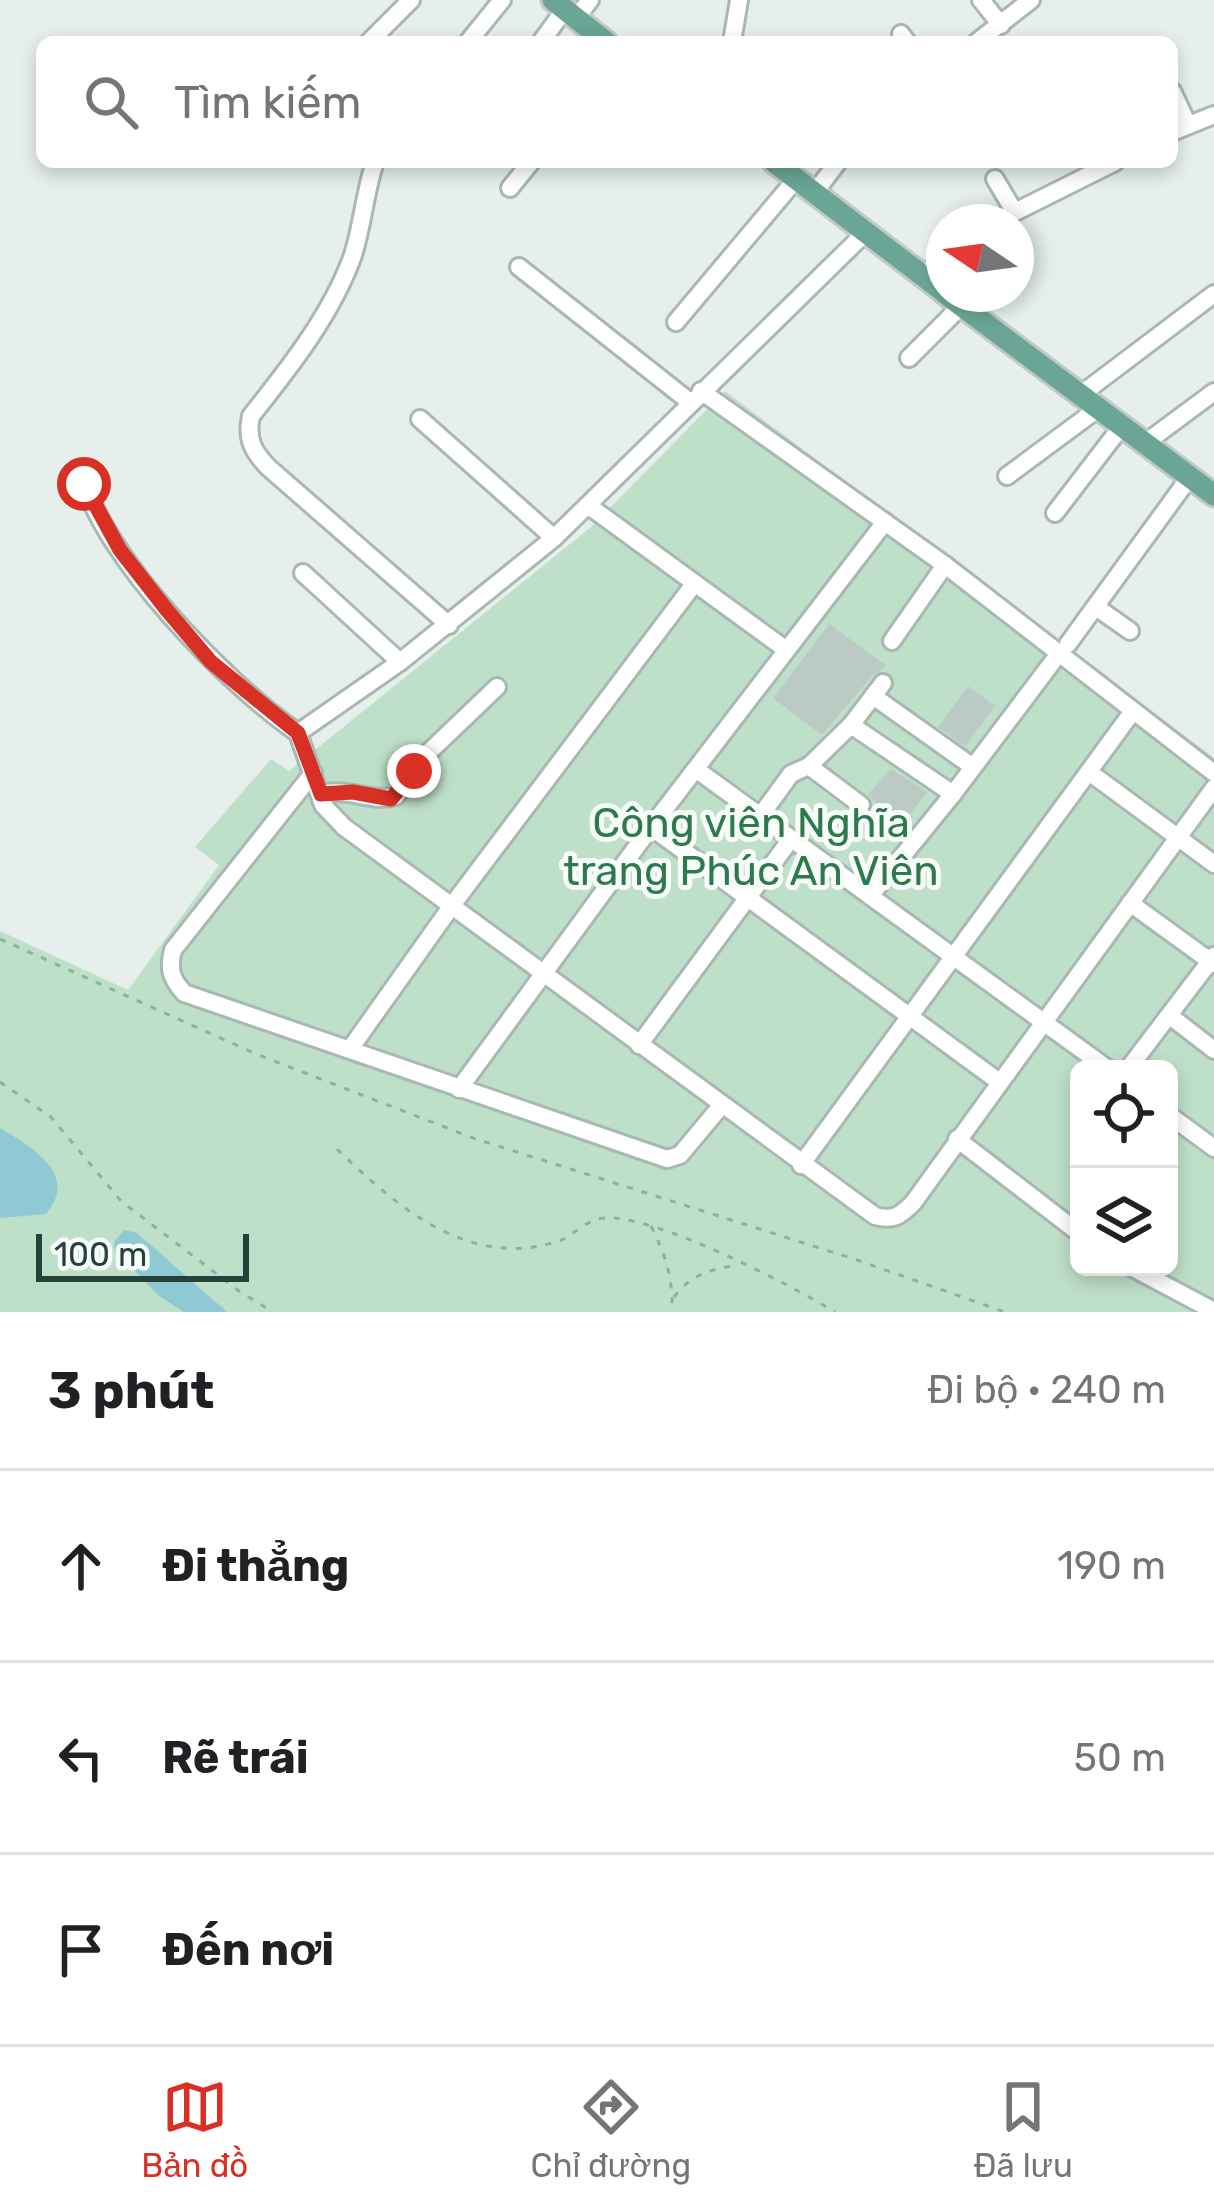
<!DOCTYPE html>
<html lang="vi">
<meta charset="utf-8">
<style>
body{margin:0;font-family:Rubik,sans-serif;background:#f2f2f2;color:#202124}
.controls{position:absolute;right:36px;bottom:36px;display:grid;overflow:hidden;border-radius:18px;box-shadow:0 6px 18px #0003}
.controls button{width:108px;height:108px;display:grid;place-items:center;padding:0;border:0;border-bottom:3px solid #e0e0e0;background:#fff;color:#202124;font:60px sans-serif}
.compass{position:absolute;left:926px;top:204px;width:108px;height:108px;border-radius:50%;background:#fff;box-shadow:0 6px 18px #0003;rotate:283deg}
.scale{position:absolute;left:36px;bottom:30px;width:213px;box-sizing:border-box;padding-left:12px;border:6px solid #24423a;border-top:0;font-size:33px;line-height:42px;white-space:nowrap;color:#24423a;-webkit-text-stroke:9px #f7fbf9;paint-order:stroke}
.stop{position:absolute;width:36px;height:36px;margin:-27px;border:9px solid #d93025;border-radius:50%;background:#fff}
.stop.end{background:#d93025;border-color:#fff;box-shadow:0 3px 12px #0008}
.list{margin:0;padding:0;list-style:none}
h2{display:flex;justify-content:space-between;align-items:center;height:156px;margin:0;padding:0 48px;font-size:51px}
h2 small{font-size:39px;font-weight:400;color:#757577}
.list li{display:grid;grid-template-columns:78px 1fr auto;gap:36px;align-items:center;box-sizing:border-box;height:192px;padding:0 48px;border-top:3px solid #e0e0e0}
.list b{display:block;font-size:45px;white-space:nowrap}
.list em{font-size:39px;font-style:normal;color:#757577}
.icon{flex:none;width:66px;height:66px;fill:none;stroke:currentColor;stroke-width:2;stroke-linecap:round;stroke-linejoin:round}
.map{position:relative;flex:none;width:1214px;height:1312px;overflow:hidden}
.search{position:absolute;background:#fff;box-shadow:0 6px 18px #0003;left:36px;right:36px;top:36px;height:132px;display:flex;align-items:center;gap:30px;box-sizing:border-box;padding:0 42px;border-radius:18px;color:#757577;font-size:45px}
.sheet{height:732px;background:#fff}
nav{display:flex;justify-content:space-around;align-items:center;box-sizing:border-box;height:168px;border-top:3px solid #e0e0e0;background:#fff;font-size:33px;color:#757577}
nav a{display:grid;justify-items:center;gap:6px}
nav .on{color:#d93025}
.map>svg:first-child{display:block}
.green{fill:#bfe0c8;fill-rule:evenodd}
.water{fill:#8ec9d4}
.building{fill:#bbcac4}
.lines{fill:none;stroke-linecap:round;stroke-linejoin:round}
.minor-casing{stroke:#a8b8b2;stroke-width:22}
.major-casing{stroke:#c2cac8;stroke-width:27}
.path{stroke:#86b3a5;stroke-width:3;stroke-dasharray:6 9;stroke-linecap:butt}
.minor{stroke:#fff;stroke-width:16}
.major{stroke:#6aa596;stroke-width:21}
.route{stroke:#d93025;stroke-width:15}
.labels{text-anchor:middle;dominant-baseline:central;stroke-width:10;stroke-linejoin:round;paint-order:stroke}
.park-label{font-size:42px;fill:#2d7a4b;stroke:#f7fbf9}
</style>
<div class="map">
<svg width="1214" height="1312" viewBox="0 0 1214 1312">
<rect width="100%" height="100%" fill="#e6efeb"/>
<path class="green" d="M 725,391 L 1214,758 L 1214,1312 L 0,1312 L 0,931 L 128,990 L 219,865 L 195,847 L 271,759 L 289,771 L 591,527 ZM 1079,1069 L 1169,1069 L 1169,1267 L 1079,1267 Z"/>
<g class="water">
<path d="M 0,1128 C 32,1147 80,1175 46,1214 L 0,1218 Z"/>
<path d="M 124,1230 L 137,1233 L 227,1312 L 184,1312 L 159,1296 L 115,1250 L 114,1242 Z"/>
</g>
<g class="building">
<path d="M 829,624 L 887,666 L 873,675 L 822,735 L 773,698 Z"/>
<path d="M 968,686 L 995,706 L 965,746 L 938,727 Z"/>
<path d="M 891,769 L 927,792 L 896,832 L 871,812 L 876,802 L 868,794 Z"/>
</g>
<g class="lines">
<defs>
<g id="minor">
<path d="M 981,0 L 1001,25"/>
<path d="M 576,18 L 590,0"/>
<path d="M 901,34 L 907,42"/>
<path d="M 369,42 L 411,0"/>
<path d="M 468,42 L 502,0"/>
<path d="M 541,42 L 565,9"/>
<path d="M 732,42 L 739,0"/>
<path d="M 977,42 L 1031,0"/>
<path d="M 1172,91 L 1188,125"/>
<path d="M 1172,132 L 1214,115"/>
<path d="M 375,162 C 365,191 363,223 353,255 C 332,314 290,367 251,416 C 246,439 253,452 269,468 L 449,625"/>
<path d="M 995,179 L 1014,211"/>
<path d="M 510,188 L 531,162"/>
<path d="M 815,192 L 838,162"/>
<path d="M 995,222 L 1115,162"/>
<path d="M 519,267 L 690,402"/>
<path d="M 922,276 L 944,259"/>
<path d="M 676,322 L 797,178"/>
<path d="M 909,358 L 962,305"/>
<path d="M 701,391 L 945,565 L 1214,773"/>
<path d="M 1079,396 L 1214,294"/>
<path d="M 420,419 L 554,538"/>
<path d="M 1144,444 L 1214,392"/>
<path d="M 82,473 C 99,554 230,687 298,733 L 400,662 L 554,538 L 866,232"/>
<path d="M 1007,476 L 1096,410"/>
<path d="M 589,506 L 785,649"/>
<path d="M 1055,513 L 1121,427"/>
<path d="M 303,573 L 400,662"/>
<path d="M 1096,607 L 1130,631"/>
<path d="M 892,641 L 945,565"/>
<path d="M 1068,644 L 1189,478"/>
<path d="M 873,696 L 973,767"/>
<path d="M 851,725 L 953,794"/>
<path d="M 298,733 L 323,805 L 344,827 L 875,1216 C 893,1221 900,1216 913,1203 L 1214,788"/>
<path d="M 809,766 L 861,805"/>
<path d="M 697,770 L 1108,1069"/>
<path d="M 1089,772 L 1214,864"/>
<path d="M 313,773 L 173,950 C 168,969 171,978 184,993 L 667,1159 L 680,1155 L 721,1106"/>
<path d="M 321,794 C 348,787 372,803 396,796 L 429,752 L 497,687"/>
<path d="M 761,815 L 791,774 L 809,766 L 851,725 L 883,683"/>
<path d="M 651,827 L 998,1081"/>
<path d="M 870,896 L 953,794 L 1057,656"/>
<path d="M 1130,903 L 1214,964"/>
<path d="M 1170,1016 L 1214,1050"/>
<path d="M 639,1045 L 791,839"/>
<path d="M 350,1049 L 453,904 L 694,584"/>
<path d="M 1128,1069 L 1214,956"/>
<path d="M 459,1089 L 651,827 L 885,522"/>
<path d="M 1169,1115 L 1214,1148"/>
<path d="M 957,1139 L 1079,1233"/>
<path d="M 801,1165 L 1133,711"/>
<path d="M 1131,1267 L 1214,1311"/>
</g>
<g id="major">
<path d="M 553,0 L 606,42"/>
<path d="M 774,162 L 944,292"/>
<path d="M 946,294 L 1214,495"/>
</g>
</defs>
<use href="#minor" class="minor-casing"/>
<use href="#major" class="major-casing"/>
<g class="path">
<path d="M 0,939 L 256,1054 L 473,1138 L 854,1259 L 1005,1312"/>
<path d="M 0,1082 L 51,1117 L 121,1201 L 239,1291 L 273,1312"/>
<path d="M 337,1149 C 396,1206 467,1269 556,1242 C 573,1237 585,1219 605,1218 C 656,1215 789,1284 835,1312"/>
<path d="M 651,1226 C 666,1256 673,1278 672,1312"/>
<path d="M 674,1297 C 691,1274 710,1270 737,1265"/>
</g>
<use href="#minor" class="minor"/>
<use href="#major" class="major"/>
</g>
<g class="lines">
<path class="route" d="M 84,484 L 120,550 L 166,609 L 211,662 L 298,733 L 321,794 L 353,792 L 391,799 L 414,771"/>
</g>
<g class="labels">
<g class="park-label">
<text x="751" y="823">Công viên Nghĩa<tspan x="751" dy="48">trang Phúc An Viên</tspan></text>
</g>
</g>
</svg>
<div class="controls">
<button><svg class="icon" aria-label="locate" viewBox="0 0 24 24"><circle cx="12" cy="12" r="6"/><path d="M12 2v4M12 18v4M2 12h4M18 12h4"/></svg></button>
<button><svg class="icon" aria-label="layers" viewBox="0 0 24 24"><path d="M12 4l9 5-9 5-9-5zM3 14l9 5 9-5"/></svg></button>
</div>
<svg class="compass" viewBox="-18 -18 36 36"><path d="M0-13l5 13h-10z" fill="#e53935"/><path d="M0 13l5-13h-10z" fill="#757577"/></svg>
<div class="scale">100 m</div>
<div class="stop" style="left:84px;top:484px"></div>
<div class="stop end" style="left:414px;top:771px"></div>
<div class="search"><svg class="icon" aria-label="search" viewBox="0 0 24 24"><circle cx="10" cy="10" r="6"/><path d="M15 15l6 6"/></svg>Tìm kiếm</div>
</div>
<section class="sheet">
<h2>3 phút<small>Đi bộ · 240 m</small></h2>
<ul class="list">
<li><svg class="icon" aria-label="ahead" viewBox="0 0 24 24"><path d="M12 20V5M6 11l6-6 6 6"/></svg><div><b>Đi thẳng</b></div><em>190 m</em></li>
<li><svg class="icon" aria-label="left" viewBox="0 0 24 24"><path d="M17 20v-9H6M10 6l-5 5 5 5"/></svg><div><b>Rẽ trái</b></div><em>50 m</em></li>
<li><svg class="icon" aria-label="arrive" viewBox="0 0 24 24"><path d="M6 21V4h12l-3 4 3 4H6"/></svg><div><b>Đến nơi</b></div></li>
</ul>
</section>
<nav>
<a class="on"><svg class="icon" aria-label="map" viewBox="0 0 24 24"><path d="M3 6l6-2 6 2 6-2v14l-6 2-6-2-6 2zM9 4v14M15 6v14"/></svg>Bản đồ</a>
<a><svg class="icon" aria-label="directions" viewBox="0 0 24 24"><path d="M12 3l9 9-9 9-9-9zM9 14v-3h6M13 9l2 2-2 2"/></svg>Chỉ đường</a>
<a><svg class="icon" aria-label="saved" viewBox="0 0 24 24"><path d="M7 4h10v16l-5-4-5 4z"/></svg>Đã lưu</a>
</nav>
